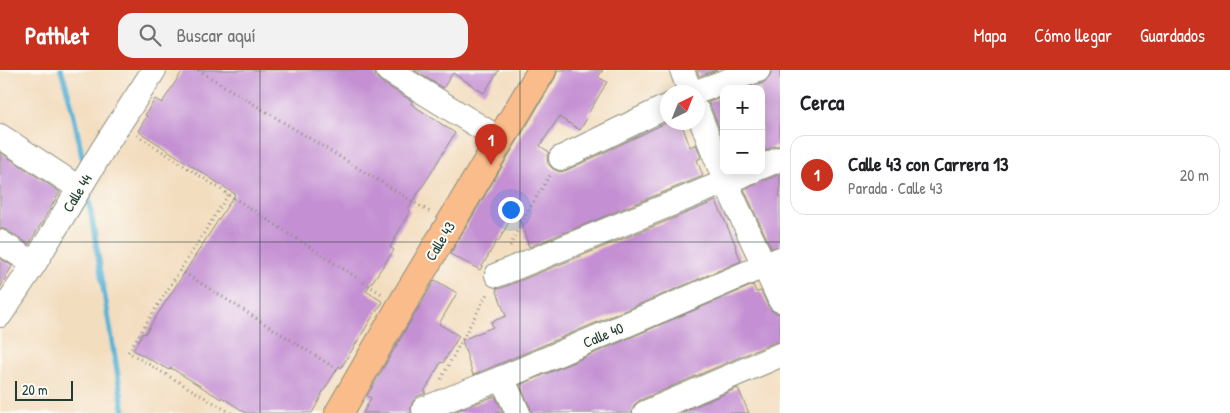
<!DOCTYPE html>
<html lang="es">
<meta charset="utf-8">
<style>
body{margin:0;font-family:"Patrick Hand",sans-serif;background:#f2f2f2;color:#202124}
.controls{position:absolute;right:15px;top:15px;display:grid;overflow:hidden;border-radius:10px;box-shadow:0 2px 12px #0003}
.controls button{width:45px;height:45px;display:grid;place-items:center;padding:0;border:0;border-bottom:1px solid #e0e0e0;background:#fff;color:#202124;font:25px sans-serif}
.compass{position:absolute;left:660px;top:15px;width:45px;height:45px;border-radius:50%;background:#fff;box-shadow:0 2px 12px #0003;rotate:43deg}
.scale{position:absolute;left:15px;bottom:12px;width:58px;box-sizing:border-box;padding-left:5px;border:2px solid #1f3d34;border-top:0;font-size:14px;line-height:18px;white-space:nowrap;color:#1f3d34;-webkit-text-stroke:4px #fdfcf7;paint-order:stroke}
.you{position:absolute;left:510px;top:139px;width:18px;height:18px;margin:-12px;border:4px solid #fff;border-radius:50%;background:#1a73e8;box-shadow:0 0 0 8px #1a73e833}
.badge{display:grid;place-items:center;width:32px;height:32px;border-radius:50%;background:#c8321e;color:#fff;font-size:16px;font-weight:700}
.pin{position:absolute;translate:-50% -41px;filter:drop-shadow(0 1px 2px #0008)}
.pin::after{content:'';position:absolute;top:26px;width:18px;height:15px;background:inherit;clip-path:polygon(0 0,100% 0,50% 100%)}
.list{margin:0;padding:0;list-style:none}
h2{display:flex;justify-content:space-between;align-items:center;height:65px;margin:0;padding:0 20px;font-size:21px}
h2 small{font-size:16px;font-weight:400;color:#757577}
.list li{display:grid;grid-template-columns:32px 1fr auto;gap:15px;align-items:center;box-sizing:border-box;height:80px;margin:0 10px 10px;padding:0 10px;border:1px solid #e0e0e0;border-radius:15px}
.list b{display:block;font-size:19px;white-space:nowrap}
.list p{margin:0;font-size:16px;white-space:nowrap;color:#757577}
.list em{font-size:16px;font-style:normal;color:#757577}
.icon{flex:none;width:28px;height:28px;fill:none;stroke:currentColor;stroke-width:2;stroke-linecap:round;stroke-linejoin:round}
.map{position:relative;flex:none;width:780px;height:343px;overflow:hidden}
header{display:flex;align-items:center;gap:30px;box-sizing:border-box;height:70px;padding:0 25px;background:#c8321e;color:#fff}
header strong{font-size:24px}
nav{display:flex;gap:28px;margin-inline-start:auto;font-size:18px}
.search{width:350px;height:45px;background:#f2f2f2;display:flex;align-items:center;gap:12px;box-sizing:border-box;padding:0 18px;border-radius:15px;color:#757577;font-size:19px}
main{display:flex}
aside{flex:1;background:#fff}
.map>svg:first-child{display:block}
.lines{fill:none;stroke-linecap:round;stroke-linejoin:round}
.stream{stroke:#58b3d6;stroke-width:5.5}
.building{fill:#c490d3}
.minor-casing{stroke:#898d7a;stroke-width:26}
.major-casing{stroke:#898d7a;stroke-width:30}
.path{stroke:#898d7a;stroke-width:3;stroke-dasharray:1 4;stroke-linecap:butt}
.minor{stroke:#fff;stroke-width:24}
.major{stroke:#f9bc8a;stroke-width:28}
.grid{fill:none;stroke:#1f3d34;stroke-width:1;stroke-opacity:0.55}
.labels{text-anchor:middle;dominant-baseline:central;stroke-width:4;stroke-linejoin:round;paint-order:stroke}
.street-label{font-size:15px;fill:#1f3d34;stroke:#fdfcf7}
</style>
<header>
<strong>Pathlet</strong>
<div class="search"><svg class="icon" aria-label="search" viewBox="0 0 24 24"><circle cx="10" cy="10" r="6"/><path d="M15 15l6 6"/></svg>Buscar aquí</div>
<nav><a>Mapa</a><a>Cómo llegar</a><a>Guardados</a></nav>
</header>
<main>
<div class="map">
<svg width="780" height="343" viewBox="0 0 780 343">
<rect width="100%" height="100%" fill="#fdfcf7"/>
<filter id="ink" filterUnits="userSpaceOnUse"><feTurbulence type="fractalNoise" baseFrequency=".02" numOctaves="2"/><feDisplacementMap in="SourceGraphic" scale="10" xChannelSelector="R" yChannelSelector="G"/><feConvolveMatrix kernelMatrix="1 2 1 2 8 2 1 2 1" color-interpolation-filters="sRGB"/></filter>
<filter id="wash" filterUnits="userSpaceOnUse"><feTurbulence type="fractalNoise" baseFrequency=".0096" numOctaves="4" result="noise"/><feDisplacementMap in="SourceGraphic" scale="20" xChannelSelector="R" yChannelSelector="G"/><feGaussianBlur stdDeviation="1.12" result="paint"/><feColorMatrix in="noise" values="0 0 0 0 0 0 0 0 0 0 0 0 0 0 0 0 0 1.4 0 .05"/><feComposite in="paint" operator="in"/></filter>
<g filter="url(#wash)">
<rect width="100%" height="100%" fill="#f3ddbf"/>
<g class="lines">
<g class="stream">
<path d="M 61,0 C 72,32 78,64 84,98"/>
<path d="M 87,119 L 124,343"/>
</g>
</g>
<g id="blocks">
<g class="building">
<path d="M 183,0 L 374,0 L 376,7 L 381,12 L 412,31 L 411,34 L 455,63 L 435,96 L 435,97 L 408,139 L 410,141 L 390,177 L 394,180 L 366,221 L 383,232 L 373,246 L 341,298 L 339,296 L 321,325 L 322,325 L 312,343 L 246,343 L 222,327 L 221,329 L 171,298 L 169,300 L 133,280 L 143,263 L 145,264 L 235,124 L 138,61 L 147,46 L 145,45 L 155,29 L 162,33 Z"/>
<path d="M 414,0 L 499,0 L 484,23 L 453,3 L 443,18 Z"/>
<path d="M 558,0 L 603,0 L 598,7 L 607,12 L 588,44 L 589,45 L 580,60 L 559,47 L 540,76 L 549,82 L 547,88 L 548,94 L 553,99 L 560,102 L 567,100 L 668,52 L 681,52 L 690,77 L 696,74 L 701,88 L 697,90 L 703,106 L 529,177 L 516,139 L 498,172 L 497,170 L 480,200 L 450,184 L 555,8 Z"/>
<path d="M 697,0 L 717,0 L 699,6 Z"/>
<path d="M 771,0 L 780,0 L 780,76 L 775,76 L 761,82 L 761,19 L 746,19 L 763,13 L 768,9 L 771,3 Z"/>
<path d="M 724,27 L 724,70 L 711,37 L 708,32 Z"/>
<path d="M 0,82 L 60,122 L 29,174 L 7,160 L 0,158 Z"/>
<path d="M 780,104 L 780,176 L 771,178 L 744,119 L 757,114 L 762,110 L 766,110 Z"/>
<path d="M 716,131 L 736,176 L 735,176 L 741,191 L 473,305 L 462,270 L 493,257 L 491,252 L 506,246 L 496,219 L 502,218 Z"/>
<path d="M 0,188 L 12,196 L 0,218 Z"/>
<path d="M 435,210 L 457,223 L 439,254 L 459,266 L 443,293 L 441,292 L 424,322 L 426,323 L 418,326 L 413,331 L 411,337 L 411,343 L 363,343 L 371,328 L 367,326 Z"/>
<path d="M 753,215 L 756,222 L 761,221 L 768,236 L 772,241 L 780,244 L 780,272 L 775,272 L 640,330 L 634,335 L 632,343 L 532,343 L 530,337 L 520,315 Z"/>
<path d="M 738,318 L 749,343 L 680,343 Z"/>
<path d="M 495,326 L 503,343 L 451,343 Z"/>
</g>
</g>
</g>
<g filter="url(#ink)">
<use href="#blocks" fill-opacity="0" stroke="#898d7a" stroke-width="1"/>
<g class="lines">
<defs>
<g id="minor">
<path d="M 388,0 L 501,70"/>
<path d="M 682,0 L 690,22"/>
<path d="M 696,22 L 758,0"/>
<path d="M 698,42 L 726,113 L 780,230"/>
<path d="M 0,66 L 79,118"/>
<path d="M 561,88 L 668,36"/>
<path d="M 761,97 L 780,89"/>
<path d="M 0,172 L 34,194"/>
<path d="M 497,205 L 752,101"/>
<path d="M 0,245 L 34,194 L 103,79 L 154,0"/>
<path d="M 502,308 L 518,343"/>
<path d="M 424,339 L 502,308 L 780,189"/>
<path d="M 645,343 L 780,285"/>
</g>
<path id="major" d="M 339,343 L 401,236 L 542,0"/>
</defs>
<use href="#minor" class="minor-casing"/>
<use href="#major" class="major-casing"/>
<g class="path">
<path d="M 198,0 L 430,142"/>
<path d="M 137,65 L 382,224"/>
<path d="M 228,125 L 128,282 L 231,343"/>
<path d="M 510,176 L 523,149 L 550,105"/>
<path d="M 180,200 L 338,300"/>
<path d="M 441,309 L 488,222"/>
</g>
<use href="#minor" class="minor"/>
<use href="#major" class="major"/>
</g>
</g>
<path class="grid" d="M 260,0 L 260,343M 520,0 L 520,343M 0,172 L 780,172"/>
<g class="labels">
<g class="street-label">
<text transform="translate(77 123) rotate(-59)">Calle 44</text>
<text transform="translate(440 171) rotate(-59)">Calle 43</text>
<text transform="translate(603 265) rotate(-23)">Calle 40</text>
</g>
</g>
</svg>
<div class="controls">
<button>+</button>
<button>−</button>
</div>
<svg class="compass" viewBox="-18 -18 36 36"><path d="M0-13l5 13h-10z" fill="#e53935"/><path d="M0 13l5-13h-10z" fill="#757577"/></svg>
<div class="scale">20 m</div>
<div class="you"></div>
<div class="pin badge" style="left:491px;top:95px">1</div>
</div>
<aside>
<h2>Cerca<small></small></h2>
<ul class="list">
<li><span class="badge">1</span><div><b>Calle 43 con Carrera 13</b><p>Parada · Calle 43</p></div><em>20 m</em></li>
</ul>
</aside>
</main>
